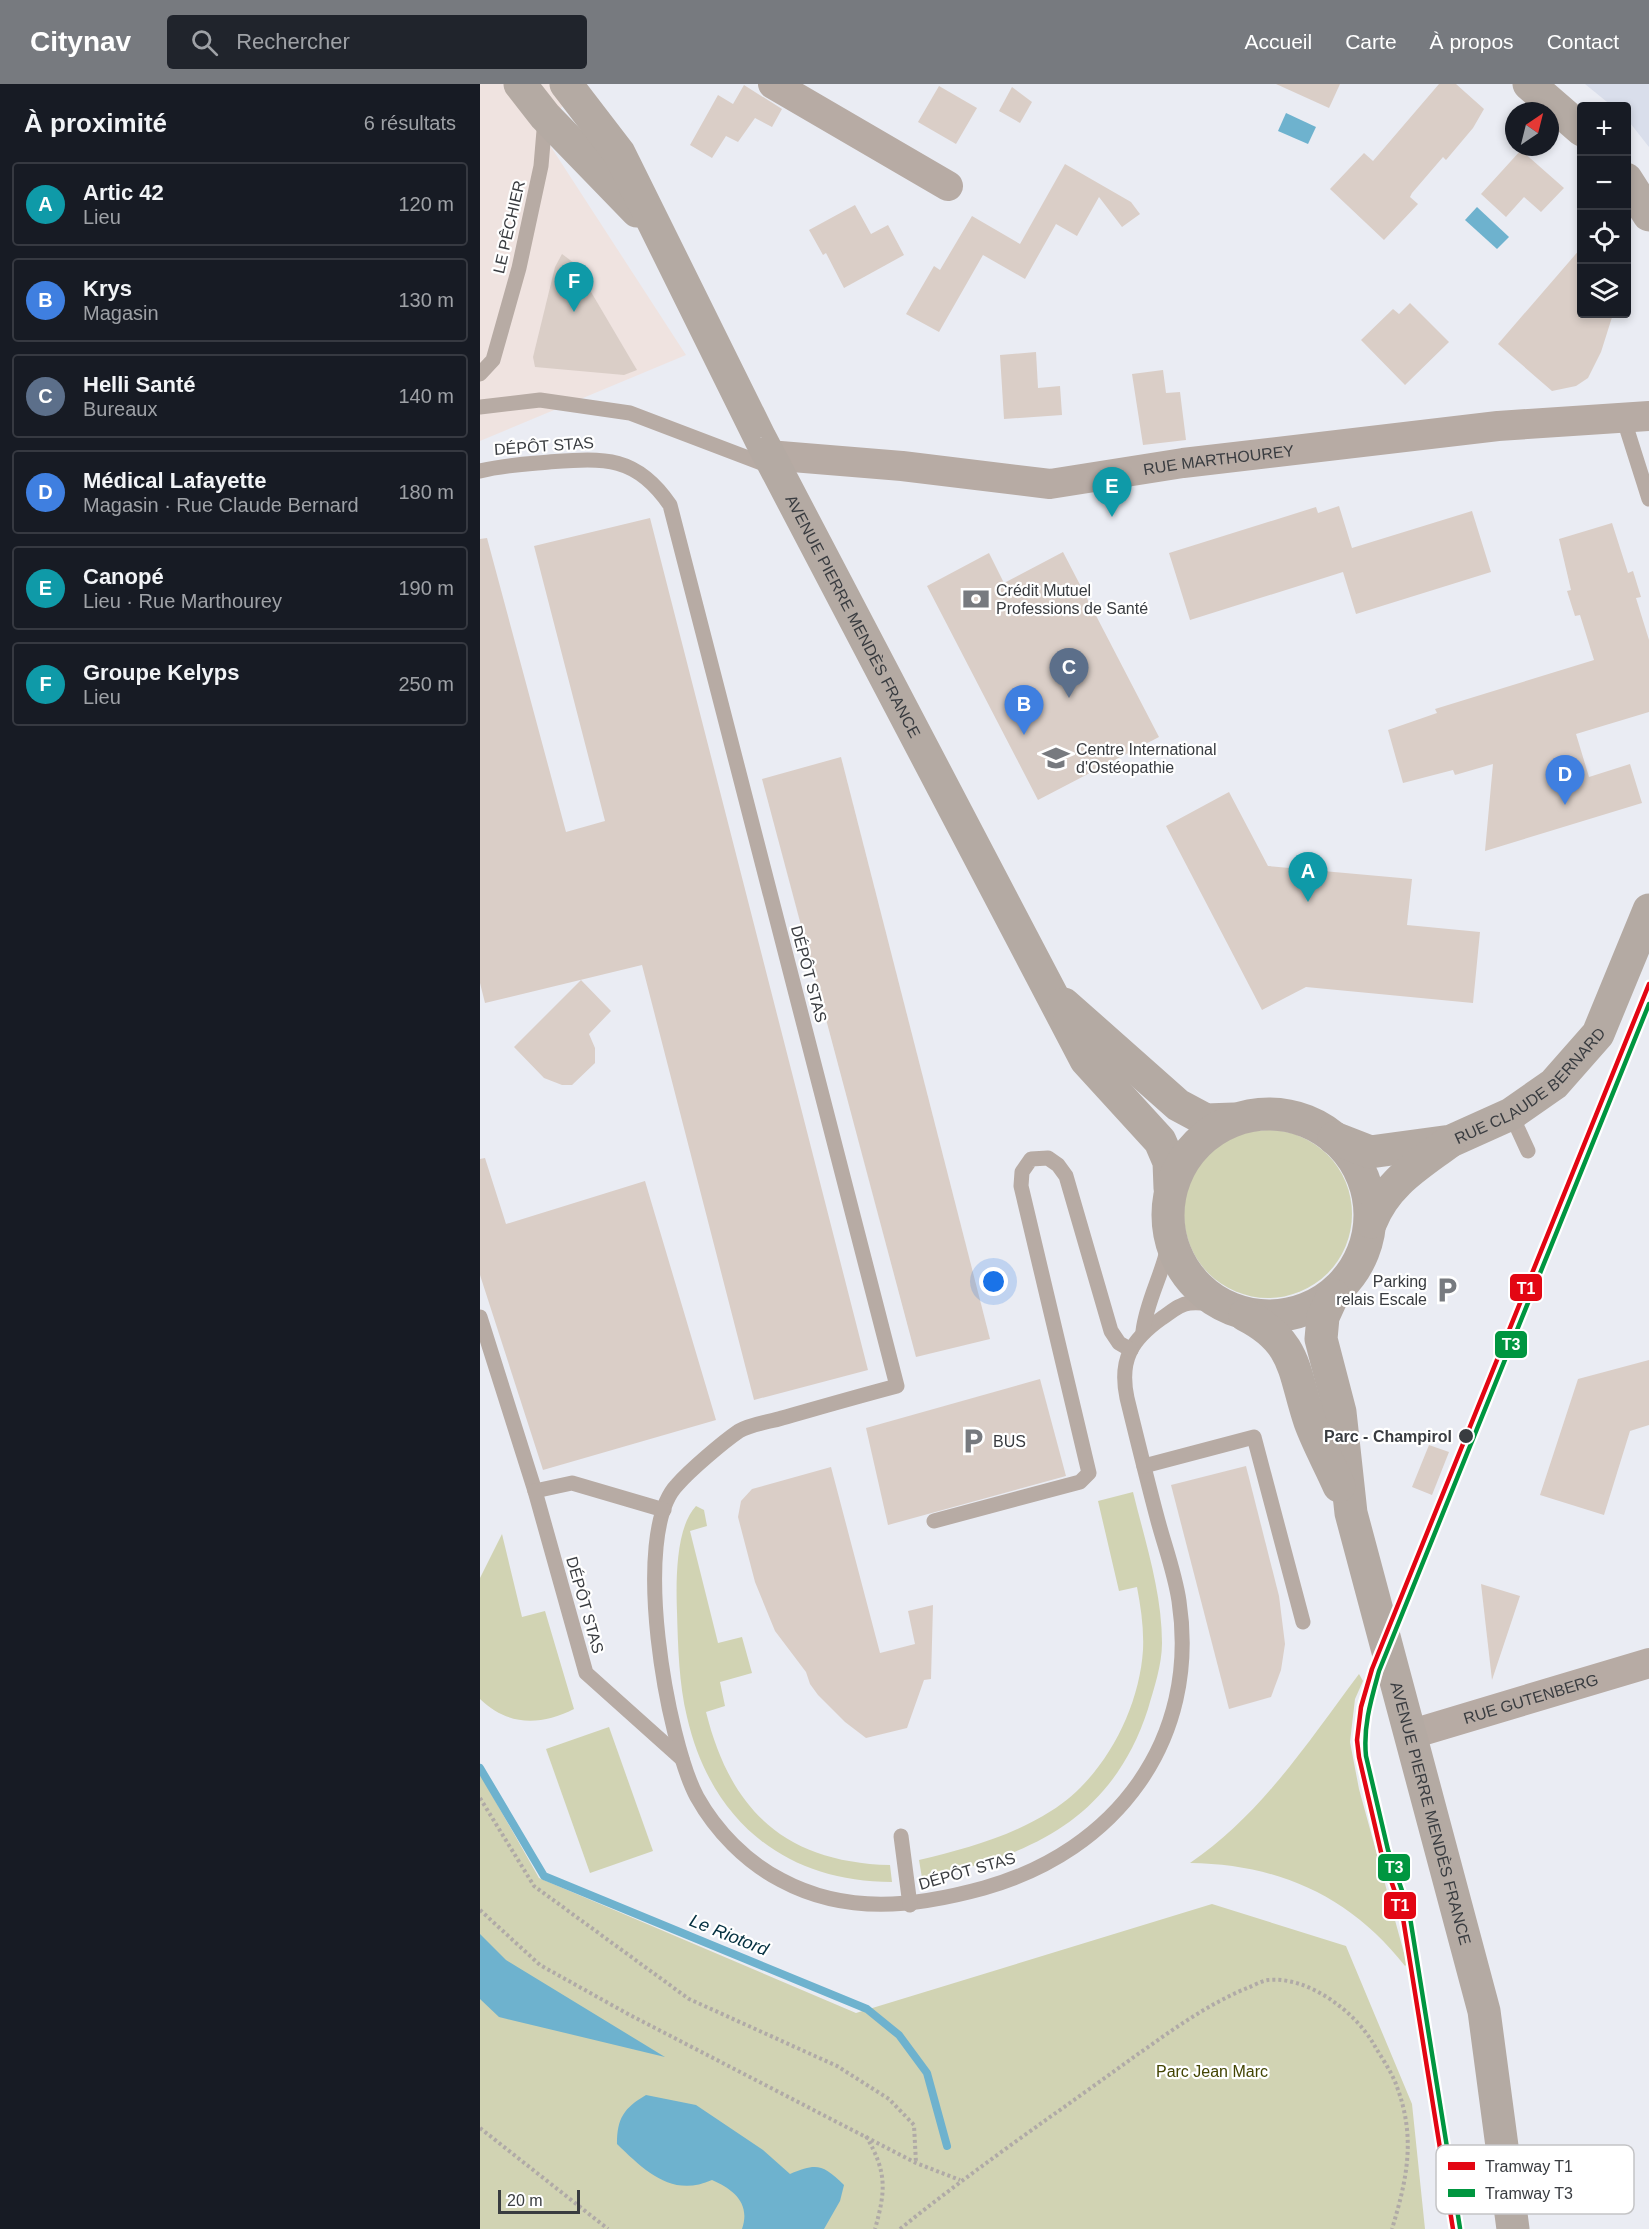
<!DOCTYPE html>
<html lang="fr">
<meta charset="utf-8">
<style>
body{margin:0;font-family:Helvetica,sans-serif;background:#20242c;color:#f1f3f6}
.controls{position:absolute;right:18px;top:18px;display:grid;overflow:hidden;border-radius:6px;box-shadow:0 3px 9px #0003}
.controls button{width:54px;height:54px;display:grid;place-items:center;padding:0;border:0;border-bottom:2px solid #363941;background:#171b24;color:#f1f3f6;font:30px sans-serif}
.compass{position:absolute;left:1025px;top:18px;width:54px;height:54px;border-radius:50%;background:#171b24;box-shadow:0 3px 9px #0003;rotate:35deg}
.scale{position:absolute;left:18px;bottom:15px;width:82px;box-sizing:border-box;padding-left:6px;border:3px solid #393c40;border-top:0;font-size:16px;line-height:21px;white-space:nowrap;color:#393c40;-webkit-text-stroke:4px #fff;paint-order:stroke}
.you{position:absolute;left:514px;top:1198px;width:21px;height:21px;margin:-15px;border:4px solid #fff;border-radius:50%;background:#1a73e8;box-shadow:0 0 0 9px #1a73e833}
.badge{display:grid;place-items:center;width:39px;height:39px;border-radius:50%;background:#777a7f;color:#fff;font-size:20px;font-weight:700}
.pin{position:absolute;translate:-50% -50px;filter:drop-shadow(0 2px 3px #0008)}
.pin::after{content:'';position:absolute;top:32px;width:21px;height:18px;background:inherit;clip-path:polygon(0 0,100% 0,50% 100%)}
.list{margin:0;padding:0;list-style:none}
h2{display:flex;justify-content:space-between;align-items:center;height:78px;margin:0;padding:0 24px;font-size:26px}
h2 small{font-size:20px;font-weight:400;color:#9ea1a6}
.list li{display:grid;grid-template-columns:39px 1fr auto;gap:18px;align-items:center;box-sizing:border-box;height:84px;margin:0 12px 12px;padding:0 12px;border:2px solid #363941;border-radius:6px}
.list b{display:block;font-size:22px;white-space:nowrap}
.list p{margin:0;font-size:20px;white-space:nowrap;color:#9ea1a6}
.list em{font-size:20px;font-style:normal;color:#9ea1a6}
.icon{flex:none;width:33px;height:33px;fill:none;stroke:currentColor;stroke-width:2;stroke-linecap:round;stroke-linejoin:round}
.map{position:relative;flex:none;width:1169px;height:2145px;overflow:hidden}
header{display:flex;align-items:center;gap:36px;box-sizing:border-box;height:84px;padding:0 30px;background:#777a7f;color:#fff}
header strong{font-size:28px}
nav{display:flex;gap:33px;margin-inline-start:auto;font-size:21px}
.search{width:420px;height:54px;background:#20242c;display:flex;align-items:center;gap:15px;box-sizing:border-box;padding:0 21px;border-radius:6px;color:#9ea1a6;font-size:22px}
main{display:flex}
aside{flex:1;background:#171b24}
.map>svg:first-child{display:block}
.commercial{fill:#efe3e0}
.built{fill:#d9deeb}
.green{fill:#d1d3b3}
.water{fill:#6eb2ce}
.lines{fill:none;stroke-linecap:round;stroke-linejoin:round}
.stream{stroke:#6eb2ce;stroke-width:8}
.building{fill:#dacec7}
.path{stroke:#b0aaa7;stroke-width:4;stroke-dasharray:3 3;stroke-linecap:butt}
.lane{stroke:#b7aba4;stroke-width:15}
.street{stroke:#b7aba4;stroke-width:30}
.secondary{stroke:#b4aaa3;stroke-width:33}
.tram-1-casing{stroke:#fff;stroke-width:9}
.tram-2-casing{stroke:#fff;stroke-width:9}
.tram-1{stroke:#e30613;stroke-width:4.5}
.tram-2{stroke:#009640;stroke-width:4.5}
.stop-dot{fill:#393c40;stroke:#fff;stroke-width:2}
.labels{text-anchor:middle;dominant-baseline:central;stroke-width:4.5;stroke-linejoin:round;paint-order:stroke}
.street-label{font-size:16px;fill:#393c40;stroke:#fff}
.poi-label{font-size:16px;fill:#393c40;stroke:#fff;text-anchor:start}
.stop-label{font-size:16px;font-weight:bold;fill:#393c40;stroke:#fff;text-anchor:end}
.park-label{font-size:16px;fill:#434503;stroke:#fff}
.water-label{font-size:18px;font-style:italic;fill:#032f3f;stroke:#fff}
.key{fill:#fff;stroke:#c4c4c6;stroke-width:1.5}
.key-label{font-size:16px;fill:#393c40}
.line-badge{stroke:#fff;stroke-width:2}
.badge-label{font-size:16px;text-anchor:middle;font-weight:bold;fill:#fff}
</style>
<header>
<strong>Citynav</strong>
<div class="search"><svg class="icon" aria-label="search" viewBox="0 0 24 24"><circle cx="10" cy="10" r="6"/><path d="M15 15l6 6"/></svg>Rechercher</div>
<nav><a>Accueil</a><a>Carte</a><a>À propos</a><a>Contact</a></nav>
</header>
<main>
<aside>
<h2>À proximité<small>6 résultats</small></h2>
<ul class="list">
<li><span class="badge" style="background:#0f9aa8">A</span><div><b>Artic 42</b><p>Lieu</p></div><em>120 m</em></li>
<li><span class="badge" style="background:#3f7fe0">B</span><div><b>Krys</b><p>Magasin</p></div><em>130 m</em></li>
<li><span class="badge" style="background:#5c6f8a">C</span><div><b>Helli Santé</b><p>Bureaux</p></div><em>140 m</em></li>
<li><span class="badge" style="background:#3f7fe0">D</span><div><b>Médical Lafayette</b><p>Magasin · Rue Claude Bernard</p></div><em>180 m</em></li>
<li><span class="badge" style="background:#0f9aa8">E</span><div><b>Canopé</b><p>Lieu · Rue Marthourey</p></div><em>190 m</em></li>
<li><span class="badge" style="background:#0f9aa8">F</span><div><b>Groupe Kelyps</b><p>Lieu</p></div><em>250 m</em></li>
</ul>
</aside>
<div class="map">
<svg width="1169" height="2145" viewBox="0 0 1169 2145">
<rect width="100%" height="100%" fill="#eaecf3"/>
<path class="commercial" d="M 0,0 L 104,0 L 60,46 L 206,271 L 0,357 Z"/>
<path class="built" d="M 1105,0 L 1169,0 L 1169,63 L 1147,35 L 1146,22 L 1132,22 Z"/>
<g class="green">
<circle cx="788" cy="1130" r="84"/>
<path d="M 653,1408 C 665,1457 682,1508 682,1559 C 682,1581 674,1604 668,1625 C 632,1736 549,1773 442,1794 L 439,1776 C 485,1765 530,1753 571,1727 C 623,1695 659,1627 663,1566 C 664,1545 661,1524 657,1503 L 639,1507 L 618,1417 Z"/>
<path d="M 216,1422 L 224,1426 L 227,1442 L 210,1447 L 238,1559 L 262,1553 L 272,1589 L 240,1598 L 245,1622 L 226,1628 C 251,1728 306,1778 410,1781 L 412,1798 C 305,1798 231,1737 207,1633 C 199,1600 198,1563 197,1528 C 196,1500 195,1444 216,1422 Z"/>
<path d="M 22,1450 L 42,1533 L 65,1527 L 94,1625 C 60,1642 28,1642 0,1615 L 0,1494 Z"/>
<path d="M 879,1590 L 883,1597 L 875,1615 L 870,1658 L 879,1705 L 927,1880 L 925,1882 C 870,1812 798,1780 710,1779 C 781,1731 828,1658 879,1590 Z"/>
<path d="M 129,1643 L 173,1767 L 110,1789 L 66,1665 Z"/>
<path d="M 0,1690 L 59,1794 L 376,1929 L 732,1820 L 866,1862 L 932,2020 L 945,2145 L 0,2145 Z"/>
</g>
<g class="water">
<path d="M 806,29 L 836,43 L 828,60 L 798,47 Z"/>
<path d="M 997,123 L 1029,153 L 1017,165 L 985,136 Z"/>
<path d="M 0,1850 L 26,1876 L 185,1973 L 19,1933 L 0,1915 Z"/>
<path d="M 166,2011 L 216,2021 L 283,2066 L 310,2090 C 337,2079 342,2080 364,2101 L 360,2117 L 344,2145 L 262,2145 C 271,2119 253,2105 232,2096 C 192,2114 165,2087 137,2060 C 137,2034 144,2024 166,2011 Z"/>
</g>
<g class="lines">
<path class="stream" d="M 0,1684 L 64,1792 L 387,1925 L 419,1951 L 447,1989 L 467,2062"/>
</g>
<g class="building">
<path d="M 796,0 L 860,0 L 849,24 Z"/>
<path d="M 959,0 L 976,0 L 1004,25 L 993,44 L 966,76 L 963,73 L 932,109 L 930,113 L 938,120 L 904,156 L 850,105 L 884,69 L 893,77 Z"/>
<path d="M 264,1 L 302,25 L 292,43 L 275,34 L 258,58 L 246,52 L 232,74 L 210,61 L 238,11 L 253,20 Z"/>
<path d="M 459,2 L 497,24 L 476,60 L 438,38 Z"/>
<path d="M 532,3 L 552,18 L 540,39 L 519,27 Z"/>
<path d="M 1041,66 L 1084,104 L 1061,128 L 1044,113 L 1026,133 L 1001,110 Z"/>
<path d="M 585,80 L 651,118 L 660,130 L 642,143 L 619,113 L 597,152 L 576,140 L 545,195 L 503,171 L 459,248 L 426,230 L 454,182 L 460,186 L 492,132 L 540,160 Z"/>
<path d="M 375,121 L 391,150 L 408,141 L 424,171 L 364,204 L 346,169 L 343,171 L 329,146 Z"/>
<path d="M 1101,164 L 1101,230 L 1133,230 L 1121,268 L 1108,294 L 1096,302 L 1072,307 L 1018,260 Z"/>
<path d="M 82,170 L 94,179 L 157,286 L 144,291 L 55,283 L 53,273 L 75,183 Z"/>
<path d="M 930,219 L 969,258 L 925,301 L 881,256 L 913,225 L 919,230 Z"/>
<path d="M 556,268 L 558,304 L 580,302 L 582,331 L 524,335 L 520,271 Z"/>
<path d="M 683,286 L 686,309 L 700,308 L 706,356 L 663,361 L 652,290 Z"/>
<path d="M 859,422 L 872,464 L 992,427 L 1011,488 L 876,530 L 863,488 L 710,536 L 689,469 L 836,423 L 838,429 Z"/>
<path d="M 170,434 L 388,1286 L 274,1316 L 162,881 L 5,919 L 0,899 L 0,455 L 7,454 L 86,748 L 125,737 L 54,462 Z"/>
<path d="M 1132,439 L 1148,489 L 1153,487 L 1161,513 L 1156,514 L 1169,556 L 1169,628 L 1096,650 L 1109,693 L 1150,680 L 1162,719 L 1005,767 L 1013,680 L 975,691 L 973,686 L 923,699 L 908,646 L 957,629 L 955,625 L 1114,576 L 1100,531 L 1095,532 L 1087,507 L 1091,506 L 1079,455 Z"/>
<path d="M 583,468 L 679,653 L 558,716 L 447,502 L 509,469 L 524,499 Z"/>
<path d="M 361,673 L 510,1255 L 436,1273 L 282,695 Z"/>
<path d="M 749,708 L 788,782 L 932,795 L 927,841 L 1000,848 L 993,919 L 826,903 L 782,926 L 686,742 Z"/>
<path d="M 101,896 L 131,927 L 109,950 L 115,964 L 115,979 L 92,1001 L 82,1001 L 64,994 L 34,963 Z"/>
<path d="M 5,1074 L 26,1140 L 165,1097 L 236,1336 L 63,1386 L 0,1191 L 0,1075 Z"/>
<path d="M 1169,1276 L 1169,1341 L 1150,1347 L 1124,1431 L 1060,1411 L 1098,1295 Z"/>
<path d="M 560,1295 L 586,1392 L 408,1441 L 386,1344 Z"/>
<path d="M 949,1361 L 969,1368 L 952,1411 L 932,1403 Z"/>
<path d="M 766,1382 L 799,1512 L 805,1560 L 801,1586 L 791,1613 L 749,1625 L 691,1401 Z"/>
<path d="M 351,1383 L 400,1569 L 435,1560 L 428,1527 L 453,1521 L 451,1595 L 444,1596 L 427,1644 L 386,1654 L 365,1638 L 338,1611 L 330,1600 L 326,1588 L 295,1547 L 275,1498 L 258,1433 L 261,1417 L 272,1405 Z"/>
<path d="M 1001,1500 L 1040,1512 L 1012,1596 Z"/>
</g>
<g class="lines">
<g class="path">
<path d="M 0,1714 L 54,1802 L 209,1915 L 357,1982 L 409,2015 L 434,2041 L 436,2079"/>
<path d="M 0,1826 L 60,1881 L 148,1930 L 436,2079 L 480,2096"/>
<path d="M 0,2044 L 128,2145"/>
<path d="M 386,2052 C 407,2088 406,2106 395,2145"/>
<path d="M 420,2145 C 493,2086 571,2033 647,1978 C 685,1951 724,1922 767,1904 C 773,1902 781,1897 788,1896 C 828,1892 874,1927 893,1959 C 901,1973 912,1988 917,2003 C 936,2054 927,2095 912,2145"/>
</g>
<g class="lane">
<path d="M 0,290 L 13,276 L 39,184 L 61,82 L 65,35"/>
<path d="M 0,323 L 60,316 L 150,329 L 289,382"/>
<path d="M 1143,333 L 1169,415"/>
<path d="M 0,387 C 23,381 46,380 69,378 C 124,374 156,371 190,421 L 417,1302 C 379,1312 341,1323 302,1334 C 289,1338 271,1340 259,1347 C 243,1358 210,1386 197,1401 C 150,1450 187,1657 217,1713 C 236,1747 266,1778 301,1796 C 366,1831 435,1823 504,1804 C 636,1767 720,1656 699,1517 C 695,1490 685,1463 678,1437 C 667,1396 657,1355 647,1314 C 639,1276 651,1256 682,1234 C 691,1228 699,1220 710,1219 C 726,1217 742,1224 757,1228"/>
<path d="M 1031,1030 L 1048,1067"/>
<path d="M 0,1233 L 55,1407 L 92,1399 L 184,1426"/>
<path d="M 663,1247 C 667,1212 688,1183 690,1146"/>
<path d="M 664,1382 L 774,1353 L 823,1538"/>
<path d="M 55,1407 L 106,1589 L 202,1675"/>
<path d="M 454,1437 L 600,1398 L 609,1389 L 541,1102 L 542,1088 L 551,1075 L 568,1074 L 578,1081 L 586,1092 L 631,1247 L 639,1259 L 651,1266"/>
<path d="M 421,1752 L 430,1821"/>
</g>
<g class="street">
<path d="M 293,0 L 468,102"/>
<path id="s1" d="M 288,371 L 422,382 L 570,400 L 703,379 L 1018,342 L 1169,332"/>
<path id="s2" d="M 932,1650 L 1169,1579"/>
</g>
<g class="secondary">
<path d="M 40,0 L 65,32 L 157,127"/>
<path id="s3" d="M 86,0 L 139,69 L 280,354 L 606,976 L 680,1057 L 689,1078 L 690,1104"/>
<path d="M 1049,0 L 1102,46"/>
<path d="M 1146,95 L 1169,131"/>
<path d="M 584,920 L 698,1021 L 726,1036 L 754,1035"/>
<circle cx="789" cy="1131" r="101"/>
<path id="s4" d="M 854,1054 L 890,1068 L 971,1057 L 1031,1030 L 1074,1000 L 1118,950 L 1169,826"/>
<path d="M 891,1138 C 906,1100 937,1082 968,1059"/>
<path id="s5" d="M 853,1211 L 843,1233 L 841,1255 L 860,1328 L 871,1429 L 1004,1927 L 1033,2145"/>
<path d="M 765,1231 C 818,1258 813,1288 830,1338 C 838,1360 850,1381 859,1402"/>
</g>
<defs>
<path id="tram-1" d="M 973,2145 L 922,1828 L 901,1768 L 879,1673 L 877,1656 L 881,1623 L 892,1585 L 1169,900"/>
<path id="tram-2" d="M 980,2144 L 929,1827 L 908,1766 L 886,1672 C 883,1642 891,1616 899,1587 L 1169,920"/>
</defs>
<use href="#tram-1" class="tram-1-casing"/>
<use href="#tram-2" class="tram-2-casing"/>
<use href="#tram-1" class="tram-1"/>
<use href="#tram-2" class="tram-2"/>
</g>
<defs>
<symbol id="bank-bare" viewBox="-9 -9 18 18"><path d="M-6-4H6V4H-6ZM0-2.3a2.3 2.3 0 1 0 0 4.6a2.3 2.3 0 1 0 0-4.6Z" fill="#777a7f" stroke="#fff" stroke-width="2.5" paint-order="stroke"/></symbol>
<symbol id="university-bare" viewBox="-9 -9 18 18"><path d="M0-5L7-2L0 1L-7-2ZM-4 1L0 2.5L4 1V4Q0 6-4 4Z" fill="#777a7f" stroke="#fff" stroke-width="2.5" paint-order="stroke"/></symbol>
<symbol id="parking-bare" viewBox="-9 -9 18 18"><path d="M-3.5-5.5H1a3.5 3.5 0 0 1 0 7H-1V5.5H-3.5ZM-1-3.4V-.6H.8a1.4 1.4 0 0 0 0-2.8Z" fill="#777a7f" stroke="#fff" stroke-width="2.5" paint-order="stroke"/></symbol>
</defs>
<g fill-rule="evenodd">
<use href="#bank-bare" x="477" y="496" width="38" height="38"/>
<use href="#university-bare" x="557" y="655" width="38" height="38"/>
<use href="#parking-bare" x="948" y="1187" width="38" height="38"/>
<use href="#parking-bare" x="474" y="1338" width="38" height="38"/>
</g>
<circle class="stop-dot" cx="986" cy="1352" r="8"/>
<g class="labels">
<g class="street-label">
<text transform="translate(29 143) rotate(-77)">LE PÊCHIER</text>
<text transform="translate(64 362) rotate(-4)">DÉPÔT STAS</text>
<text stroke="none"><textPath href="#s1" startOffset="454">RUE MARTHOUREY</textPath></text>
<text stroke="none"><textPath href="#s3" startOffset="606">AVENUE PIERRE MENDÈS FRANCE</textPath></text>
<text transform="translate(329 890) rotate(75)">DÉPÔT STAS</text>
<text stroke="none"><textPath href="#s4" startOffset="218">RUE CLAUDE BERNARD</textPath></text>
<text transform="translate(105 1521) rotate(74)">DÉPÔT STAS</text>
<text stroke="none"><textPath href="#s2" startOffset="124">RUE GUTENBERG</textPath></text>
<text stroke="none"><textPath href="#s5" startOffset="534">AVENUE PIERRE MENDÈS FRANCE</textPath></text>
<text transform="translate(487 1787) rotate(-16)">DÉPÔT STAS</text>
</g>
<g class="poi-label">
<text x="516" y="506">Crédit Mutuel<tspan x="516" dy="18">Professions de Santé</tspan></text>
<text x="596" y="665">Centre International<tspan x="596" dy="18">d'Ostéopathie</tspan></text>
<text x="947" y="1197" text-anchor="end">Parking<tspan x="947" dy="18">relais Escale</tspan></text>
<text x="513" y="1357">BUS</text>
</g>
<g class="stop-label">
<text x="972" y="1352">Parc - Champirol</text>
</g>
<g class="park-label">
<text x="732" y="1987">Parc Jean Marc</text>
</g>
<g class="water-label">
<text transform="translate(249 1851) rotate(22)">Le Riotord</text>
</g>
</g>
<rect x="956" y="2061" width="198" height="69" rx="9" class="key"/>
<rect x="968" y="2078" width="27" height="8" fill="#e30613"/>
<rect x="968" y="2105" width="27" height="8" fill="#009640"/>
<g class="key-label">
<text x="1005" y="2088">Tramway T1</text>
<text x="1005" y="2115">Tramway T3</text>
</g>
<g class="line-badge">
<rect x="1029" y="1189" width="34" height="29" rx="6" fill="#e30613"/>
<rect x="1014" y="1246" width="34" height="29" rx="6" fill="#009640"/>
<rect x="897" y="1769" width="34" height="29" rx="6" fill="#009640"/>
<rect x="903" y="1807" width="34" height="29" rx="6" fill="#e30613"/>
</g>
<g class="badge-label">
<text x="1046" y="1210">T1</text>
<text x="1031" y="1266">T3</text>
<text x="914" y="1789">T3</text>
<text x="920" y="1827">T1</text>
</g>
</svg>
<div class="controls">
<button>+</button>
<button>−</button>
<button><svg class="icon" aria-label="locate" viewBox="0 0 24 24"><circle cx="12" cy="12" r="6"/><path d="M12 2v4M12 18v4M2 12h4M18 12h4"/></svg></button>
<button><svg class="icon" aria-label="layers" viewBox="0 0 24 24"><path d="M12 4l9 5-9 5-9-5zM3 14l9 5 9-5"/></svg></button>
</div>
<svg class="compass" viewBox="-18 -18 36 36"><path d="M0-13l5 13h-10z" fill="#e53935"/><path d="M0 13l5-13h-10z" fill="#9ea1a6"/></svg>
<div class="scale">20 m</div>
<div class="you"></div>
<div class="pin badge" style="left:828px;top:818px;background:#0f9aa8">A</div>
<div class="pin badge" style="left:544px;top:651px;background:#3f7fe0">B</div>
<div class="pin badge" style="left:589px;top:614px;background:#5c6f8a">C</div>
<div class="pin badge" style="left:1085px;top:721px;background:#3f7fe0">D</div>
<div class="pin badge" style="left:632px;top:433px;background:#0f9aa8">E</div>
<div class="pin badge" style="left:94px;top:228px;background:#0f9aa8">F</div>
</div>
</main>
